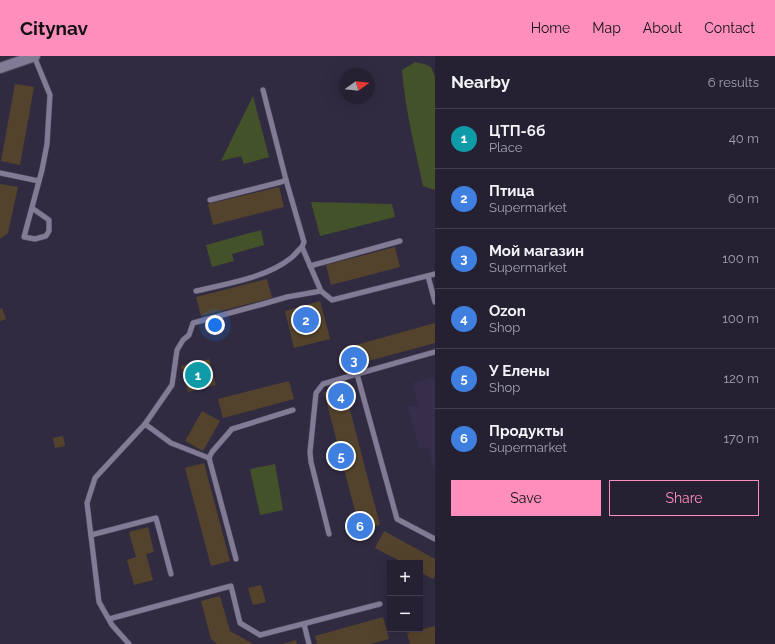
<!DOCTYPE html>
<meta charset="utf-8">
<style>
body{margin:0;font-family:Raleway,sans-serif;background:#312d3e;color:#f1f3f6}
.controls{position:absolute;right:12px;bottom:12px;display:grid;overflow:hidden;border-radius:0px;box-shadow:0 4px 16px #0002}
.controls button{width:36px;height:36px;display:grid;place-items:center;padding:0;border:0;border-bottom:1px solid #423e4d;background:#252032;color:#f1f3f6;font:20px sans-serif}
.compass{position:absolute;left:339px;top:12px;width:36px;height:36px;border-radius:50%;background:#252032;box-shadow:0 4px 16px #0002;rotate:75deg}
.you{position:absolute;left:215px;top:269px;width:14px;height:14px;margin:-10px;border:3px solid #fff;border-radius:50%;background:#1a73e8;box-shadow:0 0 0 6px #1a73e833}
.badge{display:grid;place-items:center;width:26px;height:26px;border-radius:50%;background:#fe8ebc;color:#fff;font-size:13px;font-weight:700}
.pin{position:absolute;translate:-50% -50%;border:2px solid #fff;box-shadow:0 1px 4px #0006}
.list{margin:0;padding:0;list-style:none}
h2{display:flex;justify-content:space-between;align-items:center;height:52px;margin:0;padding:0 16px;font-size:17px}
h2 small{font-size:13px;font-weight:400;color:#a3a3ac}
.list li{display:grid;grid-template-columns:26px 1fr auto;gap:12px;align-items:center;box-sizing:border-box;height:60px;padding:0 16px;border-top:1px solid #423e4d}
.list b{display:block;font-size:15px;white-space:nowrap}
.list p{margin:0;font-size:13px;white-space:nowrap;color:#a3a3ac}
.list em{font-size:13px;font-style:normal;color:#a3a3ac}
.actions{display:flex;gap:8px;padding:12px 16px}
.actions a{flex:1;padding:9px 0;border:1px solid #fe8ebc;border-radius:0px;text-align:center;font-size:14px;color:#fe8ebc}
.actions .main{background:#fe8ebc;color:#111}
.map{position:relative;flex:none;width:435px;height:588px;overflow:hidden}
header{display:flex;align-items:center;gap:24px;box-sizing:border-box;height:56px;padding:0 20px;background:#fe8ebc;color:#111}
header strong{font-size:19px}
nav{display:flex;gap:22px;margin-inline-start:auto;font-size:14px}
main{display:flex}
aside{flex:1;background:#252032}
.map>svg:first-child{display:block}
.built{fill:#372e4c}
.green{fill:#44522a}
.building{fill:#54432c}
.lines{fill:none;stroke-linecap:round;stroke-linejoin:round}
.service-casing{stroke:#4e495c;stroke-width:6}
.minor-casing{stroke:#4e495c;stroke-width:12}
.service{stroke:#827b96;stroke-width:5}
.minor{stroke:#827b96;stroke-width:10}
</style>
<header>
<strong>Citynav</strong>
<nav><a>Home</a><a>Map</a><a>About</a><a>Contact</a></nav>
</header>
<main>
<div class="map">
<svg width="435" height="588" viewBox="0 0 435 588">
<rect width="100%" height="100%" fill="#312b42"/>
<path class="built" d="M 435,321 L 435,418 L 428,391 L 419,393 L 408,351 L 418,349 L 413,327 Z"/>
<g class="green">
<path d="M 415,6 L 424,8 L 431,11 L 435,21 L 435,134 L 423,130 C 415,92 405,53 402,14 Z"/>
<path d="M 253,40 L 269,101 L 244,108 L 241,100 L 221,105 Z"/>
<path d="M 311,146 L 392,148 L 395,161 L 320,180 Z"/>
<path d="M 261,174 L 264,189 L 232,198 L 234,205 L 212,211 L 206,189 Z"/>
<path d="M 275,408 L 283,454 L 260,459 L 250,413 Z"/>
</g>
<g class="building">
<path d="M 15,28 L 34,31 L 20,109 L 1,105 Z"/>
<path d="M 0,128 L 18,131 L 8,177 L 0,183 Z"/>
<path d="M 279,131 L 284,151 L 213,169 L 208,148 Z"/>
<path d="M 395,191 L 400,211 L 331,229 L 326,209 Z"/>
<path d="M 267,223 L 272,242 L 201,260 L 196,241 Z"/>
<path d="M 320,245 L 330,283 L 294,292 L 285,255 Z"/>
<path d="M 2,252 L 6,263 L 0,265 L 0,253 Z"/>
<path d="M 435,267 L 435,287 L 350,310 L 345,292 Z"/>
<path d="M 209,303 L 216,329 L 188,336 L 181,310 Z"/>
<path d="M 289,325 L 294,343 L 223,362 L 218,343 Z"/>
<path d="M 344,331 L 380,469 L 360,474 L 324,336 Z"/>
<path d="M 202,355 L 220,365 L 203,395 L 185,385 Z"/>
<path d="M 63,380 L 65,390 L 55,392 L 53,382 Z"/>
<path d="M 204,407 L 230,505 L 211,510 L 185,412 Z"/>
<path d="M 148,471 L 154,496 L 146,498 L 153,524 L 134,529 L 127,504 L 136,501 L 129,476 Z"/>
<path d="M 384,475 L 435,503 L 435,520 L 433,523 L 420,516 L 420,507 L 404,507 L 375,492 Z"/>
<path d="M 261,529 L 266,546 L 253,549 L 248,532 Z"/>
<path d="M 220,540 L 230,575 L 253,588 L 217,588 L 211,583 L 201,545 Z"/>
<path d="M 383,561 L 389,583 L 371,588 L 317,588 L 315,580 Z"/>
<path d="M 435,570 L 435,588 L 410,588 L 407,577 Z"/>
<path d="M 296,584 L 297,588 L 283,588 Z"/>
</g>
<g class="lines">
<defs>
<g id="service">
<path d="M 263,34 L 286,124 L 304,186 L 302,191 L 321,235 L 332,244 L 435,218"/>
<path d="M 0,117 L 39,125"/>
<path d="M 210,144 L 281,126 L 286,124"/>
<path d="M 32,152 L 49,164 L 49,175 L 46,180 L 35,183 L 24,181 L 42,114 L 47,88 L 50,39 L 34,0"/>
<path d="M 310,210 L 400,185"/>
<path d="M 428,220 L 435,246"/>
<path d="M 196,235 C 226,228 266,222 291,202 C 295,199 298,194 302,191"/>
<path d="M 435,296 L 357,318 L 397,463 L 435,483"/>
<path d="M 145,368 L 172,329 L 177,294 L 183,284 L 189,279 L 193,267 L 263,248 L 287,241 L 321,235"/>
<path d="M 209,402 L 236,503"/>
<path d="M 329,478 L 311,406 L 310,396 L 316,337 L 323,328 L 357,318"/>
<path d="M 91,479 L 156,462 L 171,518"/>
<path d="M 109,563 L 231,530 L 240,567 L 260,579 L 380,548"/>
<path d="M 304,568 L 309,588"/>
<path d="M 129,588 L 112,569 L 99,546 L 87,447 L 95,422 L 145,368 L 171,387 L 209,402 L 212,396 L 232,373 L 293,354"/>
</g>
<path id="minor" d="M 0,12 L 35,0"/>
</defs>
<use href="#service" class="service-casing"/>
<use href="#minor" class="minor-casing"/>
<use href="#service" class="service"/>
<use href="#minor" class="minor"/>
</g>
</svg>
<div class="controls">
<button>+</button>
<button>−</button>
</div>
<svg class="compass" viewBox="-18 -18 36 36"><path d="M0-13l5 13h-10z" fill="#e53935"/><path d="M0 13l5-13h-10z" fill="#a3a3ac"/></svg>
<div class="you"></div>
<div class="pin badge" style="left:198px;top:319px;background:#0f9aa8">1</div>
<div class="pin badge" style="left:306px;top:264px;background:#3f7fe0">2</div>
<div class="pin badge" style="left:354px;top:304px;background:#3f7fe0">3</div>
<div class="pin badge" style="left:341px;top:340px;background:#3f7fe0">4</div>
<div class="pin badge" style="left:341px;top:400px;background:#3f7fe0">5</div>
<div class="pin badge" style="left:360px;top:470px;background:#3f7fe0">6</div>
</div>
<aside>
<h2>Nearby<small>6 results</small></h2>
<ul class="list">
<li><span class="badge" style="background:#0f9aa8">1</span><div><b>ЦТП-6б</b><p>Place</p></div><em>40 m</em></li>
<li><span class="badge" style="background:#3f7fe0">2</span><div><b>Птица</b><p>Supermarket</p></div><em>60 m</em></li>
<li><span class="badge" style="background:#3f7fe0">3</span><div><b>Мой магазин</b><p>Supermarket</p></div><em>100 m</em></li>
<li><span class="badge" style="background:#3f7fe0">4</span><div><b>Ozon</b><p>Shop</p></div><em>100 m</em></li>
<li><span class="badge" style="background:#3f7fe0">5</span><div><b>У Елены</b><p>Shop</p></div><em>120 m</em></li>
<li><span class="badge" style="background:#3f7fe0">6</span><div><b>Продукты</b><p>Supermarket</p></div><em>170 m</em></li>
</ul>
<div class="actions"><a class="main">Save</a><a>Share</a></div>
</aside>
</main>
